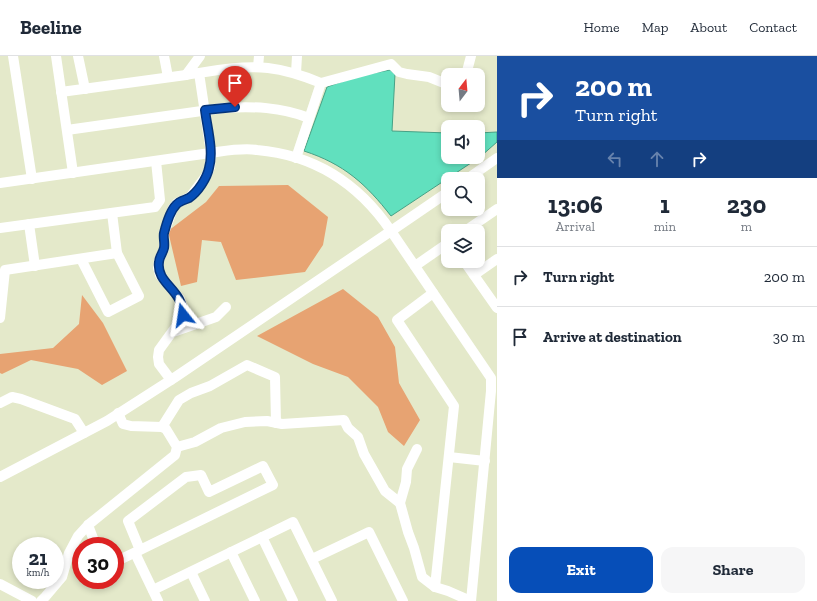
<!DOCTYPE html>
<style>
:root{--surface:#fff;--page:#f6f6f7;--text:#1f2937;--muted:#747a83;--line:#e0e1e3;--accent:#064eb8}
body{margin:0;font-family:"Zilla Slab",serif;background:var(--page);color:var(--text);height:100vh;display:flex;flex-direction:column;font-size:15px;white-space:nowrap}
*{box-sizing:border-box;margin:0}
p{font-size:13px;color:var(--muted)}
.icon{flex:none;width:22px;height:22px;fill:none;stroke:currentColor;stroke-width:2;stroke-linecap:round;stroke-linejoin:round}
.map{position:relative;flex:1;overflow:hidden}
.drawer{display:flex;flex-direction:column;background:var(--surface);width:320px}
.drawer>*{flex:none}
.guide{background:#1a4fa0;color:#fff;overflow:hidden}
.needle{width:26px;rotate:16deg}
.fabs{position:absolute;left:441px;top:12px;display:grid;gap:8px}
.fabs a{display:grid;place-items:center;width:44px;height:44px;border-radius:8px;background:var(--surface);box-shadow:0 2px 6px #0003;font-size:20px}
.speed{position:absolute;left:12px;top:481px;display:flex;gap:8px;font-size:20px;font-weight:700;text-align:center}
.speed>*{display:grid;place-content:center;width:52px;height:52px;border-radius:50%;background:var(--surface);box-shadow:0 2px 6px #0003;line-height:1}
.speed small{font-size:10px;font-weight:400}
.speed .limit{border:6px solid #d22;background:#fff;color:#111}
.pin{position:absolute;display:grid;place-items:center;width:34px;height:34px;color:#fff;margin:-41px -17px;border-radius:50% 50% 50% 0;rotate:-45deg;box-shadow:0 0 4px #0007}
.pin .icon{rotate:45deg}
.me{position:absolute;width:44px;margin:-22px;rotate:345deg;stroke-linejoin:round;filter:drop-shadow(0 0 3px #0008)}
.turn{display:flex;align-items:center;gap:14px;height:84px;padding:0 12px;font-size:18px}
.turn .icon{width:52px;height:52px;stroke-width:2.5}
.turn b{display:block;font-size:28px;line-height:34px}
.lanes{display:flex;align-items:center;height:38px;padding:0 12px;background:#0003;justify-content:center;gap:20px;direction:ltr}
.lanes .off{opacity:.35}
.eta{display:flex;justify-content:space-evenly;align-items:center;height:68px;text-align:center}
.eta b{font-size:24px;font-weight:700;line-height:28px}
.cta{display:flex;gap:8px;margin-top:auto;padding:8px 12px}
.cta a{flex:1;height:46px;border-radius:12px;background:var(--accent);color:#fff;font-size:16px;font-weight:700;line-height:46px;text-align:center}
.cta a+a{background:var(--page);color:var(--text)}
ul{padding:0;list-style:none}
li{display:flex;align-items:center;gap:12px;height:60px;padding:0 12px;border-top:1px solid var(--line)}
li div{flex:1}
li b{display:block;font-size:15px}
li em{font-style:normal}
header{display:flex;align-items:center;gap:24px;box-sizing:border-box;height:56px;padding:0 20px;background:var(--surface);border-bottom:1px solid var(--line)}
header strong{font-size:19px}
nav{display:flex;gap:22px;margin-inline-start:auto;font-size:14px}
main{display:flex;flex:1;min-height:0}
.map>svg:first-child{display:block}
.green{fill:#e7a372}
.water{fill:#61e0be;stroke:#47a186}
.lines{fill:none;stroke-linecap:round;stroke-linejoin:round}
.minor{stroke:#fff;stroke-width:10}
.route-casing{stroke:#043378;stroke-width:10}
.route{stroke:#064eb8;stroke-width:7}
</style>
<header>
<strong>Beeline</strong>
<nav><a>Home</a><a>Map</a><a>About</a><a>Contact</a></nav>
</header>
<main>
<div class="map">
<svg width="497" height="545" viewBox="0 0 497 545">
<rect width="100%" height="100%" fill="#e4e9ca"/>
<!-- green -->
<g class="green">
<polygon points="288,129 328,161 323,189 305,216 236,224 221,186 202,184 197,226 181,230 168,175 206,146 219,130"/>
<polygon points="343,233 378,261 395,291 399,327 420,364 404,390 388,376 378,351 348,321 313,308 257,280"/>
<polygon points="82,239 103,267 127,315 102,329 78,313 31,304 2,318 0,317 0,298 53,292 79,268"/>
</g>
<!-- water -->
<path class="water" d="M 390,14 L 395,18 L 392,75 L 448,77 L 448,101 L 478,101 L 478,77 L 497,76 L 497,86 L 480,101 L 391,160 C 366,128 344,108 304,95 L 327,31 L 357,20 Z"/>
<g class="lines">
<!-- minor -->
<g class="minor">
<polyline points="13,0 32,123"/>
<polyline points="56,0 73,117"/>
<polyline points="78,0 85,33"/>
<polyline points="164,0 168,21"/>
<polyline points="258,11 259,0"/>
<polyline points="296,17 297,0"/>
<polyline points="186,19 200,0"/>
<polyline points="466,19 471,0"/>
<path d="M 61,36 C 103,30 144,25 186,19 C 212,15 241,9 268,12 C 286,14 304,20 321,27"/>
<path d="M 67,74 L 223,52 C 253,50 281,51 309,62"/>
<polyline points="296,102 321,27 391,8 399,16 407,18 429,21 444,27 448,27"/>
<polyline points="467,123 497,102"/>
<path d="M 0,127 L 217,96 C 231,94 244,92 257,94 C 315,99 359,128 391,175 L 174,322 L 107,365 L 0,421"/>
<polyline points="448,136 391,175 491,322 491,335 471,545"/>
<polyline points="29,168 35,210"/>
<polyline points="0,172 155,151 160,144 156,105"/>
<polyline points="465,175 497,153"/>
<polyline points="81,203 108,256 139,240 117,197 112,157"/>
<polyline points="464,205 497,252"/>
<polyline points="415,210 448,187"/>
<polyline points="474,219 497,203"/>
<polyline points="433,237 397,264 454,350 435,531"/>
<polyline points="0,262 5,214 117,197"/>
<polyline points="173,276 216,261 226,251"/>
<polyline points="171,324 159,308 158,301 159,294 180,265 183,259 183,252 180,243 160,219 158,212 159,204 164,193 164,177 173,152 177,147 190,141 206,120 210,111 211,97 199,17"/>
<polyline points="0,347 12,341 21,343 75,363 84,377"/>
<polyline points="118,357 123,368 131,370 162,371 179,344 191,337 210,330 247,309 275,321 276,367"/>
<polyline points="177,391 195,386 221,372 245,366 267,365 282,368 344,364 348,372 358,381 364,398 385,435 400,447"/>
<polyline points="417,393 407,413 406,426 400,447 408,476 414,492 422,521 435,531 448,535 471,545"/>
<polyline points="449,401 485,405"/>
<polyline points="88,469 96,490"/>
<polyline points="262,481 293,545"/>
<polyline points="231,496 255,545"/>
<polyline points="135,497 158,545"/>
<polyline points="312,503 369,476 403,545"/>
<polyline points="115,506 140,494 273,429 263,410 209,436 201,419 186,421 128,465 140,494"/>
<polyline points="191,516 205,545"/>
<polyline points="0,528 32,545"/>
<polyline points="153,534 293,466 332,545"/>
<polyline points="41,545 45,541 62,521 69,497 78,480 88,469 175,399 177,391 166,373 162,371"/>
</g>
</g>
<g class="lines">
<!-- route casing -->
<g class="route-casing">
<path id="route" d="M 183,259 C 183,233 156,228 159,206 C 159,201 163,197 164,192 C 165,187 163,181 164,177 C 166,169 170,155 176,149 C 179,145 185,144 189,142 C 198,136 207,122 209,112 C 214,95 207,71 205,54 L 235,51"/>
</g>
<!-- route -->
<use href="#route" class="route"/>
</g>
</svg>
<div class="fabs">
<a><svg class="needle" viewBox="-14 -14 28 28"><path d="M0-13l5 13h-10z" fill="#e53935"/><path d="M0 13l5-13h-10z" fill="#747a83"/></svg></a>
<a><svg class="icon" aria-label="sound" viewBox="0 0 24 24"><path d="M4 9h4l5-4v14l-5-4H4zM17 9q2 3 0 6"/></svg></a>
<a><svg class="icon" aria-label="search" viewBox="0 0 24 24"><circle cx="10" cy="10" r="6"/><path d="M15 15l6 6"/></svg></a>
<a><svg class="icon" aria-label="layers" viewBox="0 0 24 24"><path d="M12 4l9 5-9 5-9-5zM3 14l9 5 9-5"/></svg></a>
</div>
<div class="speed"><div>21<small>km/h</small></div><div class="limit">30</div></div>
<div class="pin" style="left:235px;top:51px;background:#d93025"><svg class="icon" aria-label="arrive" viewBox="0 0 24 24"><path d="M6 21V4h12l-3 4 3 4H6"/></svg></div>
<svg class="me" style="left:183px;top:259px" viewBox="-20 -20 40 40"><path d="M0-17L14 15 0 8-14 15z" fill="#064eb8" stroke="#fff" stroke-width="4"/></svg>
</div>
<section class="drawer">
<div class="guide">
<div class="turn"><svg class="icon" aria-label="right" viewBox="0 0 24 24"><path d="M7 20v-9h11M14 6l5 5-5 5"/></svg><div><b>200 m</b>Turn right</div></div>
<div class="lanes"><svg class="icon off" aria-label="left" viewBox="0 0 24 24"><path d="M17 20v-9H6M10 6l-5 5 5 5"/></svg><svg class="icon off" aria-label="ahead" viewBox="0 0 24 24"><path d="M12 20V5M6 11l6-6 6 6"/></svg><svg class="icon" aria-label="right" viewBox="0 0 24 24"><path d="M7 20v-9h11M14 6l5 5-5 5"/></svg></div>
</div>
<div class="eta">
<div><b>13:06</b><p>Arrival</p></div>
<div><b>1</b><p>min</p></div>
<div><b>230</b><p>m</p></div>
</div>
<ul>
<li><svg class="icon" aria-label="right" viewBox="0 0 24 24"><path d="M7 20v-9h11M14 6l5 5-5 5"/></svg><div><b>Turn right</b></div><em>200 m</em></li>
<li><svg class="icon" aria-label="arrive" viewBox="0 0 24 24"><path d="M6 21V4h12l-3 4 3 4H6"/></svg><div><b>Arrive at destination</b></div><em>30 m</em></li>
</ul>
<div class="cta"><a>Exit</a><a>Share</a></div>
</section>
</main>
